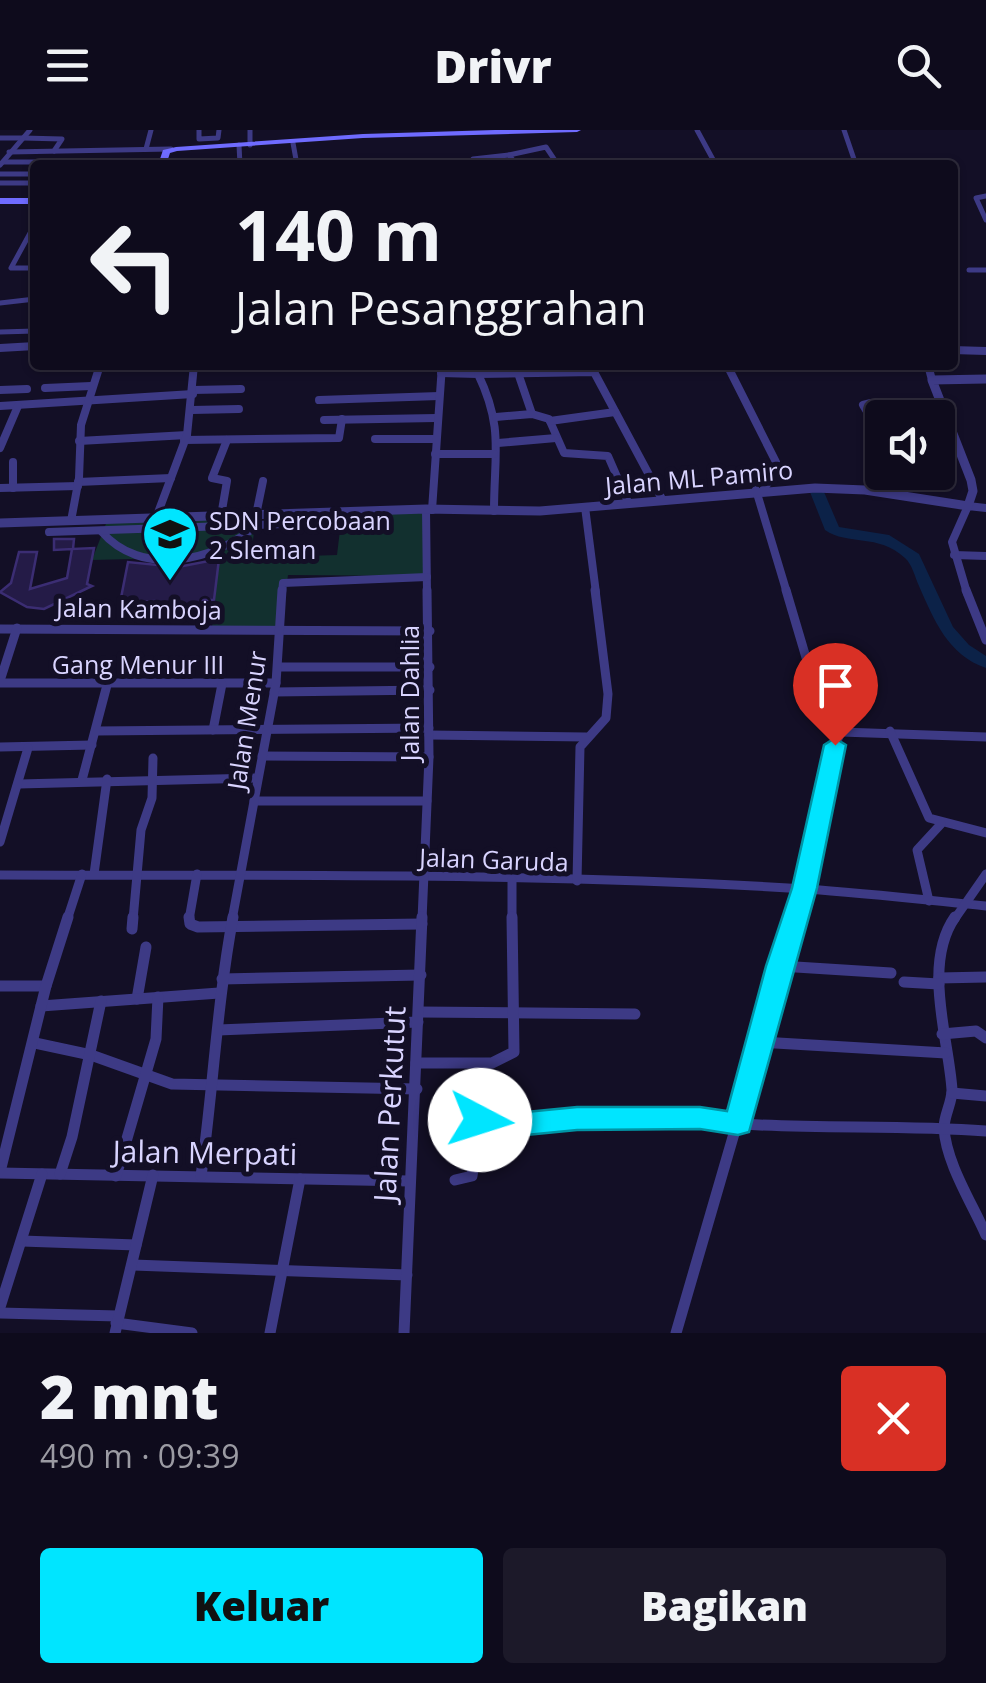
<!DOCTYPE html>
<html lang="id">
<meta charset="utf-8">
<style>
:root{--surface:#0e0b1c;--page:#1c1929;--text:#f1f3f6;--muted:#9b9ba3;--line:#2e2b3b;--accent:#00e5ff}
body{margin:0;font-family:"Open Sans",sans-serif;background:var(--page);color:var(--text);height:100vh;display:flex;flex-direction:column;font-size:38px;white-space:nowrap}
*{box-sizing:border-box;margin:0}
p{font-size:32px;color:var(--muted)}
.icon{flex:none;width:55px;height:55px;fill:none;stroke:currentColor;stroke-width:2;stroke-linecap:round;stroke-linejoin:round}
.map{position:relative;height:1203px;overflow:hidden}
.panel{display:flex;flex-direction:column;background:var(--surface);flex:1}
.panel>*{flex:none}
.guide{position:absolute;left:30px;top:30px;width:928px;height:210px;border-radius:10px;box-shadow:0 2px 8px #0004,0 0 0 2px var(--line);background:#0e0b1c;color:var(--text);overflow:hidden}
.controls{position:absolute;left:865px;top:270px;display:grid;gap:20px}
.controls a{display:grid;place-items:center;width:90px;height:90px;border-radius:10px;background:var(--surface);box-shadow:0 2px 8px #0004,0 0 0 2px var(--line);font-size:50px}
.pin{position:absolute;display:grid;place-items:center;width:85px;height:85px;color:#fff;margin:-102px -42px;border-radius:50% 50% 50% 0;rotate:-45deg;box-shadow:0 0 10px #0007}
.pin .icon{rotate:45deg}
.me{position:absolute;width:110px;margin:-55px;rotate:95deg;stroke-linejoin:round;filter:drop-shadow(0 0 8px #0008)}
.turn{display:flex;align-items:center;gap:35px;height:210px;padding:0 40px;font-size:45px}
.turn .icon{width:130px;height:130px;stroke-width:2.5}
.turn b{display:block;font-size:70px;line-height:85px}
.round{display:grid;place-items:center;flex:none;width:105px;height:105px;border-radius:10px;background:var(--page)}
.overview{display:flex;align-items:center;justify-content:space-between;height:170px;padding:0 40px}
h1{font-size:60px;font-weight:800;line-height:75px}
.action{display:flex;gap:20px;margin-top:auto;padding:20px 40px}
.action a{flex:1;height:115px;border-radius:10px;background:var(--accent);color:#111;font-size:40px;font-weight:800;line-height:115px;text-align:center}
.action a+a{background:var(--page);color:var(--text)}
header{display:flex;justify-content:space-between;align-items:center;height:130px;padding:0 40px;background:var(--surface);font-size:45px;font-weight:800}
.map>svg:first-child{display:block}
.green{fill:#12302f}
.lines{fill:none;stroke-linecap:round;stroke-linejoin:round}
.river{fill:#0c2248;fill-rule:evenodd}
.building{fill:#241b47;stroke:#3b2d73;stroke-width:2.5}
.minor-far3{stroke:#3d3a85;stroke-width:5}
.minor-far2{stroke:#3d3a85;stroke-width:8}
.minor-far1{stroke:#3d3a85;stroke-width:9}
.minor{stroke:#3d3a85;stroke-width:11}
.tertiary{stroke:#3d3a85;stroke-width:9}
.secondary{fill:#6f6bff;fill-rule:evenodd}
.route{fill:#00e5ff;stroke:#0095a6;stroke-width:2.5}
.labels{text-anchor:middle;dominant-baseline:central;stroke-width:10;stroke-linejoin:round;paint-order:stroke}
.street-label{font-size:25px;fill:#d9d4ff;stroke:#130f26}
.poi-label{font-size:25px;fill:#d9d4ff;stroke:#130f26;text-anchor:start}
.near-street-label{font-size:30px;fill:#d9d4ff;stroke:#130f26}
</style>
<header><svg class="icon" aria-label="menu" viewBox="0 0 24 24"><path d="M4 6h16M4 12h16M4 18h16"/></svg>Drivr<svg class="icon" aria-label="search" viewBox="0 0 24 24"><circle cx="10" cy="10" r="6"/><path d="M15 15l6 6"/></svg></header>
<div class="map">
<svg width="986" height="1203" viewBox="0 0 986 1203">
<rect width="100%" height="100%" fill="#130f26"/>
<!-- green -->
<g class="green">
<polygon points="429,380 423,446 288,445 281,500 212,498 219,429 337,425 342,383"/>
<polygon points="256,386 251,426 92,430 107,391"/>
</g>
<g class="lines">
<!-- river -->
<path class="river" d="M 817,358 L 824,362 L 839,397 L 889,405 L 919,424 L 953,497 L 969,515 L 986,526 L 986,538 C 948,525 934,490 919,456 C 915,447 912,434 905,428 C 878,403 848,416 825,400 L 810,362 Z"/>
</g>
<!-- building -->
<g class="building">
<polygon points="54,409 74,409 73,419 94,418 87,454 92,456 44,479 27,477 0,462 11,453 19,422 37,422 30,459 67,448 72,419 54,420"/>
<polygon points="219,429 214,470 202,470 200,487 151,488 154,471 120,473 128,432 178,437"/>
</g>
<g class="lines">
<!-- minor-far3 -->
<g class="minor-far3">
<polyline points="199,0 199,9 218,8 219,0"/>
<polyline points="250,0 250,15"/>
<polyline points="697,0 716,35"/>
<polyline points="844,0 856,35"/>
<polyline points="0,8 22,8"/>
<polyline points="23,8 62,9 54,21"/>
<polyline points="293,13 297,35"/>
<polyline points="239,15 240,35"/>
<polyline points="146,19 151,0"/>
<polyline points="9,22 171,19"/>
<polyline points="3,32 47,32"/>
<polyline points="0,35 30,0"/>
<polyline points="273,35 296,33"/>
<polyline points="474,35 473,29 509,25"/>
<polyline points="517,35 509,25 546,17 558,35"/>
<polyline points="0,44 35,44"/>
<polyline points="0,53 35,53"/>
<polyline points="986,66 976,68 986,90"/>
<polyline points="35,94 11,138 35,138"/>
<polyline points="969,140 986,140"/>
<polyline points="0,173 35,169"/>
<polyline points="952,198 957,198"/>
<polyline points="0,202 35,201"/>
</g>
<!-- minor-far2 -->
<g class="minor-far2">
<polyline points="0,218 35,216"/>
<polyline points="952,220 986,221"/>
<polyline points="727,235 776,332 775,343 763,360"/>
<polyline points="928,235 932,250"/>
<path d="M 441,243 L 478,244 C 504,298 494,324 494,381"/>
<polyline points="518,243 532,284"/>
<polyline points="478,244 594,242 662,369"/>
<polyline points="45,258 91,256"/>
<polyline points="0,260 27,259"/>
<polyline points="193,260 241,259"/>
<polyline points="319,270 439,266"/>
<polygon points="871,273 910,273 917,283 869,285 863,275"/>
<polyline points="913,274 941,274"/>
<polyline points="0,276 193,264"/>
<polyline points="192,280 239,279"/>
<polyline points="496,287 532,284 549,289 564,323 608,326 628,372"/>
<polyline points="324,290 436,288"/>
<polyline points="550,291 615,282"/>
<polyline points="375,309 434,309"/>
<polyline points="184,310 339,308 342,289"/>
<polyline points="79,311 187,305"/>
<polyline points="498,313 556,308"/>
<polyline points="0,318 18,276"/>
<polyline points="435,324 494,324"/>
<polyline points="13,332 13,358"/>
<polyline points="78,352 171,348"/>
<polyline points="0,358 78,356"/>
<polyline points="756,360 787,463"/>
<polyline points="585,377 596,463"/>
<polyline points="426,379 427,463"/>
<polyline points="432,380 442,235"/>
<polyline points="256,385 263,351"/>
<polyline points="221,386 227,351 212,348 227,310"/>
<polyline points="156,388 187,305 194,235"/>
<polyline points="71,391 79,348 81,295 100,235"/>
<path d="M 101,401 C 141,448 214,432 257,395"/>
<polyline points="49,402 345,392"/>
<polyline points="954,425 986,426"/>
<polyline points="282,463 283,453 427,447"/>
<polyline points="967,463 952,412 968,376 986,378"/>
</g>
<!-- minor-far1 -->
<g class="minor-far1">
<polyline points="786,460 826,595 841,602 986,607"/>
<polyline points="966,460 986,510"/>
<polyline points="0,499 430,501"/>
<polyline points="278,537 430,537"/>
<polyline points="0,551 17,498"/>
<polyline points="0,553 276,553"/>
<polyline points="274,562 430,560"/>
<polyline points="213,600 222,554"/>
<polyline points="96,601 429,598"/>
<polyline points="890,601 929,688 986,703"/>
<polyline points="429,605 586,607"/>
<polyline points="0,617 92,615"/>
<polyline points="262,626 429,627"/>
<polyline points="82,650 107,555"/>
<polyline points="19,654 257,648"/>
<polyline points="254,671 427,671"/>
<polyline points="0,712 28,618"/>
<polyline points="94,744 107,649"/>
<path d="M 0,745 C 268,746 537,742 805,759 C 865,763 926,770 986,776"/>
<polyline points="512,750 512,790"/>
<polyline points="577,751 580,617 606,588 608,564 595,460"/>
<polyline points="929,771 917,720 941,694"/>
<polyline points="67,790 82,744"/>
<polyline points="133,790 141,700 152,668 153,628"/>
<polyline points="189,790 197,744"/>
<polyline points="232,790 276,553 282,460"/>
<polyline points="422,790 429,627 427,460"/>
<polyline points="796,790 833,620 841,602"/>
<polyline points="954,790 986,744"/>
</g>
<!-- minor -->
<g class="minor">
<polyline points="189,787 190,794 198,797 422,794"/>
<path d="M 955,787 C 922,834 949,910 952,960 C 952,973 944,985 944,998 C 946,1033 972,1073 986,1105"/>
<polyline points="132,799 133,787"/>
<polyline points="780,836 891,843"/>
<polyline points="939,848 986,847"/>
<polyline points="222,849 421,845"/>
<polyline points="904,852 939,854"/>
<polyline points="0,856 46,856"/>
<polyline points="137,869 146,817"/>
<polyline points="41,876 219,863"/>
<polyline points="419,882 635,884"/>
<polyline points="218,900 418,892"/>
<polyline points="942,904 976,901 986,908"/>
<polyline points="760,912 946,923"/>
<polyline points="35,913 91,925 172,954 417,959"/>
<polyline points="416,933 492,933 514,922 512,787"/>
<polyline points="952,963 986,966"/>
<path d="M 480,990 C 535,998 593,988 648,988 C 680,988 709,992 740,994 C 822,999 904,995 986,1001"/>
<polyline points="0,1042 46,856 68,787"/>
<polyline points="0,1043 410,1051"/>
<polyline points="60,1044 72,1007 101,871"/>
<polyline points="116,1046 156,909 158,867"/>
<path d="M 201,1046 C 213,960 217,873 233,787"/>
<polyline points="455,1050 472,1046 481,987 498,974 501,952"/>
<polyline points="22,1111 136,1115"/>
<polyline points="133,1135 407,1145"/>
<polyline points="0,1177 42,1044"/>
<polyline points="0,1183 118,1186"/>
<polyline points="116,1193 192,1203"/>
<polyline points="115,1203 153,1045"/>
<polyline points="270,1203 300,1049"/>
<polyline points="404,1203 422,787"/>
<polyline points="676,1203 797,787"/>
</g>
<!-- tertiary -->
<polyline class="tertiary" points="0,393 426,379 540,381 815,358 865,360 968,376 973,361 971,350 932,250 986,249"/>
<!-- secondary -->
<g class="secondary">
<polygon points="495,0 581,0 577,2 363,8 177,21 170,23 166,35 158,35 163,20 176,17 363,4"/>
<rect x="0" y="68" width="35" height="6"/>
</g>
</g>
<!-- route -->
<polygon class="route" points="835,608 846,615 817,758 749,1002 738,1005 700,999 577,1000 516,1006 470,999 466,990 470,982 480,979 516,983 577,977 700,977 727,981 766,836 792,758 824,615"/>
<!-- icons -->
<defs>
<g id="school-pin" transform="scale(2.875)"><path d="M0 17L-7.5 6A9.5 9.5 0 1 1 7.5 6Z" fill="#00e5ff" stroke="#130f26"/><path d="M0-5L7-2L0 1L-7-2ZM-4 1L0 2.5L4 1V4Q0 6-4 4Z" fill="#111"/></g>
</defs>
<g fill-rule="evenodd">
<use href="#school-pin" x="170" y="404"/>
</g>
<g class="labels">
<!-- street labels -->
<g class="street-label">
<text transform="translate(699 347) rotate(-5)">Jalan ML Pamiro</text>
<text transform="translate(139 478) rotate(1)">Jalan Kamboja</text>
<text x="138" y="534">Gang Menur III</text>
<text transform="translate(409 563) rotate(-90)">Jalan Dahlia</text>
<text transform="translate(246 590) rotate(-81)">Jalan Menur</text>
<text transform="translate(494 729) rotate(2)">Jalan Garuda</text>
</g>
<!-- poi labels -->
<g class="poi-label">
<text x="209" y="390">SDN Percobaan<tspan x="209" dy="29">2 Sleman</tspan></text>
</g>
<!-- near-street labels -->
<g class="near-street-label">
<text transform="translate(389 974) rotate(-87)">Jalan Perkutut</text>
<text transform="translate(205 1022) rotate(1)">Jalan Merpati</text>
</g>
</g>
</svg>
<div class="controls">
<a><svg class="icon" aria-label="sound" viewBox="0 0 24 24"><path d="M4 9h4l5-4v14l-5-4H4zM17 9q2 3 0 6"/></svg></a>
</div>
<div class="pin" style="left:835px;top:615px;background:#d93025"><svg class="icon" aria-label="arrive" viewBox="0 0 24 24"><path d="M6 21V4h12l-3 4 3 4H6"/></svg></div>
<svg class="me" style="left:480px;top:990px" viewBox="-20 -20 40 40"><circle r="19" fill="#fff"/><path d="M0-13L10 11 0 6-10 11z" fill="#00e5ff"/></svg>
<div class="guide">
<div class="turn"><svg class="icon" aria-label="left" viewBox="0 0 24 24"><path d="M17 20v-9H6M10 6l-5 5 5 5"/></svg><div><b>140 m</b>Jalan Pesanggrahan</div></div>
</div>
</div>
<section class="panel">
<div class="overview"><div><h1>2 mnt</h1><p>490 m · 09:39</p></div><a class="round" style="background:#d93025;color:#fff"><svg class="icon" aria-label="close" viewBox="0 0 24 24"><path d="M6 6l12 12M18 6L6 18"/></svg></a></div>
<div class="action"><a>Keluar</a><a>Bagikan</a></div>
</section>
